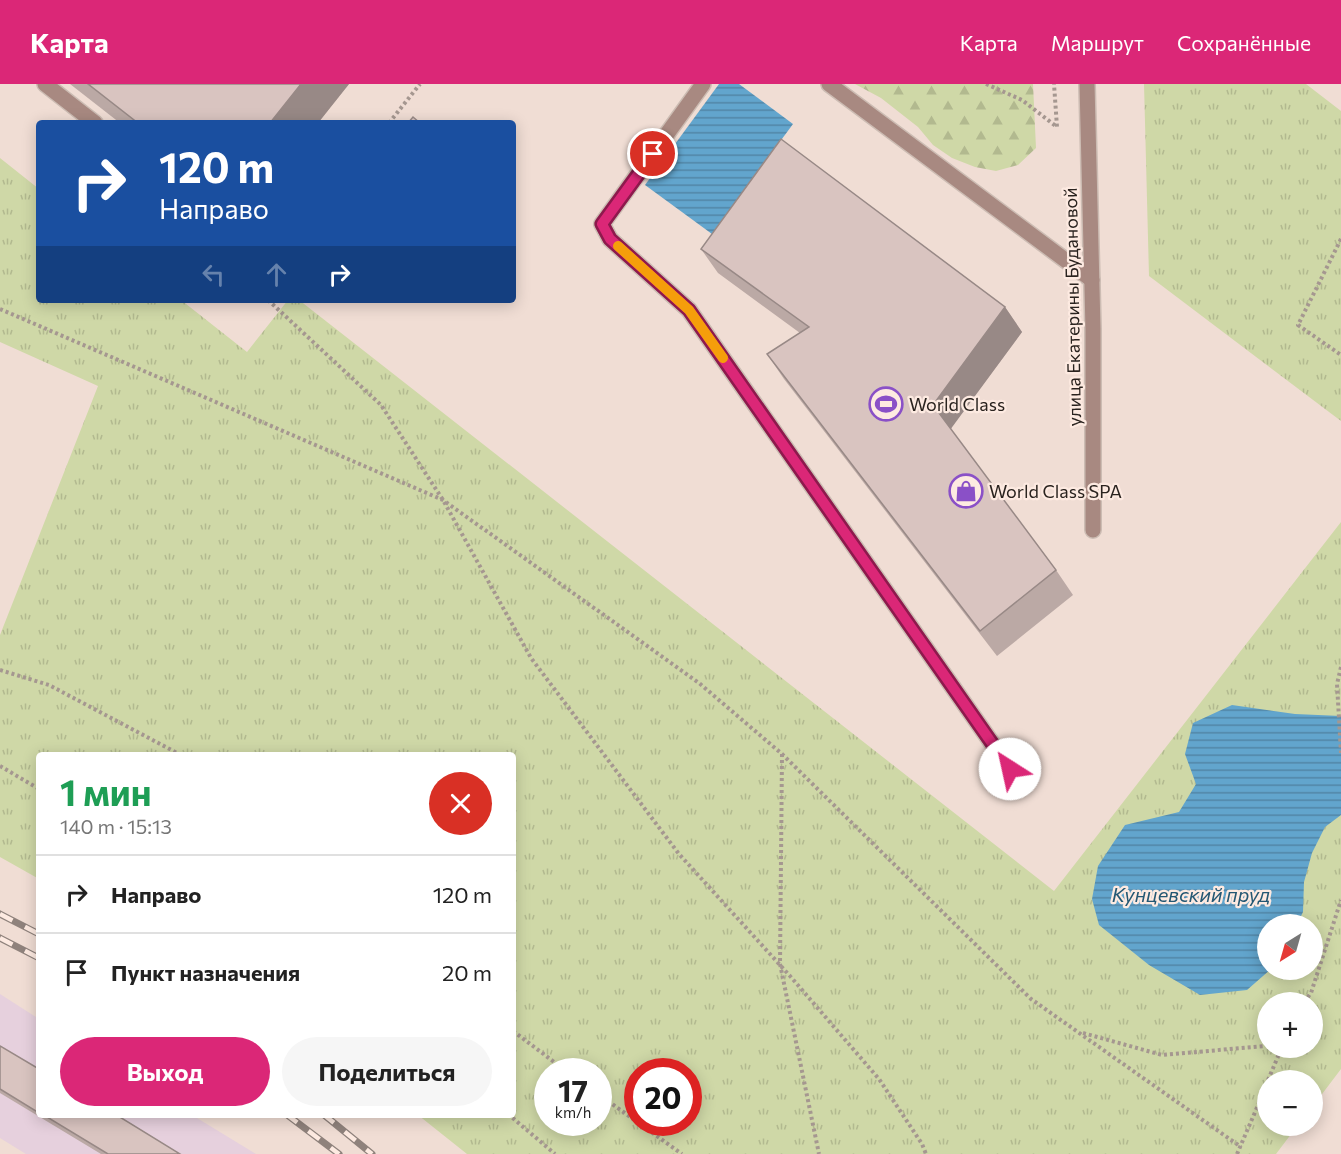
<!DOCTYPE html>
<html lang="ru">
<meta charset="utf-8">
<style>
:root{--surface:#fff;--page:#f6f6f6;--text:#222;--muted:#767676;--line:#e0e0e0;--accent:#db2777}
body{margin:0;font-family:Commissioner,sans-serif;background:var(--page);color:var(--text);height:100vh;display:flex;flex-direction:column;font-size:22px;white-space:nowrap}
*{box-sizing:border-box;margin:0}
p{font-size:20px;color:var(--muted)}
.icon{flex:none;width:33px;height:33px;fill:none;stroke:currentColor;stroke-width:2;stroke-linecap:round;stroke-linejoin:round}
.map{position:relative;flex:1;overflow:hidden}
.details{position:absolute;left:36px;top:668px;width:480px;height:366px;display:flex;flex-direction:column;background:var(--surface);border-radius:6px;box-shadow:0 3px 15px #0003}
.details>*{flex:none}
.guide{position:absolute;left:36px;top:36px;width:480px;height:183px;border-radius:6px;box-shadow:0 3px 15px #0003;background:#1a4fa0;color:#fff;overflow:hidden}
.needle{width:39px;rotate:217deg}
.buttons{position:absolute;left:1257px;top:830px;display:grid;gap:12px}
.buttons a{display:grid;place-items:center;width:66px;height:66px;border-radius:50%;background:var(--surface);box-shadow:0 3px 15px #0003;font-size:30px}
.speed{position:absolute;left:534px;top:974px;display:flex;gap:12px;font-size:30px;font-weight:700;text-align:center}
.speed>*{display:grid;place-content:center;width:78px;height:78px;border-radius:50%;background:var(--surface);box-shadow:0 3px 15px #0003;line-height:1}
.speed small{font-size:15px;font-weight:400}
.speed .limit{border:9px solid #d22;background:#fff;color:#111}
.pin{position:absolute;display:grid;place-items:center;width:51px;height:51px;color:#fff;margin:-26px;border:3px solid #fff;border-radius:50%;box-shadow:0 2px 6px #0007}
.me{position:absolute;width:66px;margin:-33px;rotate:325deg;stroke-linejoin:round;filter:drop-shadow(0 0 4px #0008)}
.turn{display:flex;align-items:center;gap:21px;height:126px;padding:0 24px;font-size:27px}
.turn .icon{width:78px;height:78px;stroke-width:2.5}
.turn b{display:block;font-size:42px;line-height:51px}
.lanes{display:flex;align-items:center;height:57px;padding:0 24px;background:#0003;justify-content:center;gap:30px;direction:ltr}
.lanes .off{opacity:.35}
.round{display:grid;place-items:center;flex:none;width:63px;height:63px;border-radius:32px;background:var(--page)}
.headline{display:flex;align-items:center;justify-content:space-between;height:102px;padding:0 24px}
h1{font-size:36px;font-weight:700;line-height:45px;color:#1e9e55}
.primary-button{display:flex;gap:12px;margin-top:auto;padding:12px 24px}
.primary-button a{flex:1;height:69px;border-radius:36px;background:var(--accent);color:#fff;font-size:24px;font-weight:700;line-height:69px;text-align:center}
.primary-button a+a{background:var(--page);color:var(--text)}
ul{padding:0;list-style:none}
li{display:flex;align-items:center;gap:18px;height:78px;padding:0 24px;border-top:2px solid var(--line)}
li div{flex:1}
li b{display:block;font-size:22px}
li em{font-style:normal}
header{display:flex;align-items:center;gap:36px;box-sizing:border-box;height:84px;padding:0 30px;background:var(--accent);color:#fff}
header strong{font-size:28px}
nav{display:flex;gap:33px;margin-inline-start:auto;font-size:21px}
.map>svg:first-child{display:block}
.industrial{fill:#e6d0dd}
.forest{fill:url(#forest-firs)}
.park{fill:url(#park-tufts);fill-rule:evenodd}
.water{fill:url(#water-rules)}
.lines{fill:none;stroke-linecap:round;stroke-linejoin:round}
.minor-casing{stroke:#ccbcb3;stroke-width:18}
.path{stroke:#a59790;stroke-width:4;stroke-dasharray:3 3;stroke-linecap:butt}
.minor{stroke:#a88981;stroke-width:15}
.rail-casing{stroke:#8f827c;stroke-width:7}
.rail{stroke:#fdeae1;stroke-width:4.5;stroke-dasharray:14;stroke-linecap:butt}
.wall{fill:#bba9a5}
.shaded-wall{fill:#988986}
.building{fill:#d9c4c0;stroke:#988986;stroke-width:1.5}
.route-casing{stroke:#8e194d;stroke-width:15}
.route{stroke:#db2777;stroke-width:10}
.slow{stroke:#f59e0b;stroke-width:10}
.labels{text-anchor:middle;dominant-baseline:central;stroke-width:4.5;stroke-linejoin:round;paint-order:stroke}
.street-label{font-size:18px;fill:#2a231f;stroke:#fdeae1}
.poi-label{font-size:18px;fill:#2a231f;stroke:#fdeae1;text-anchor:start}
.water-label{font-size:20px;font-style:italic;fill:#235773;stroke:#fdeae1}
</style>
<header>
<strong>Карта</strong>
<nav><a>Карта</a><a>Маршрут</a><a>Сохранённые</a></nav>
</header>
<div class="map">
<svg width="1341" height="1070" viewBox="0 0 1341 1070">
<defs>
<pattern id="forest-firs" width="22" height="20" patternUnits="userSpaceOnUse" patternTransform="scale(1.5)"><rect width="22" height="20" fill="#cfd8a7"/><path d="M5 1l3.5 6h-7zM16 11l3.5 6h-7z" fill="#b2b98f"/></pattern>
<pattern id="park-tufts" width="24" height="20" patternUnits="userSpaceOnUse" patternTransform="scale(1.5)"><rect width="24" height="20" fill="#cfd8a7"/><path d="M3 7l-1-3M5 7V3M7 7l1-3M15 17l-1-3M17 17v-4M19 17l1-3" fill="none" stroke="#b2b98f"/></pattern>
<pattern id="water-rules" width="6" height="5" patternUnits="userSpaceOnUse" patternTransform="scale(1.5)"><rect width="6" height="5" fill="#62a5cd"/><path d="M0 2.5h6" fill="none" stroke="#5186a6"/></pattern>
</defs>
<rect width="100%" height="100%" fill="#f0ddd4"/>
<!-- industrial -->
<polygon class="industrial" points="0,910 39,935 39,1030 192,1031 256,1070 26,1070 0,1054"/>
<!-- forest -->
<polygon class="forest" points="855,0 1033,0 1036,64 1018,81 996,87 975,83 952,74 933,61 918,43 881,14"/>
<!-- park -->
<g class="park">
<polygon points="1144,0 1306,0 1341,27 1341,337 1149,192"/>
<path d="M 0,74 L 39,105 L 39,216 L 181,216 L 247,268 L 288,216 L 299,216 L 1054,807 L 1341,438 L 1341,985 L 1313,1022 L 1312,996 L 1268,996 L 1268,1041 L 1298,1041 L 1276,1070 L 467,1070 L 418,1031 L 513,1030 L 513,670 L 39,670 L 39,795 L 0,773 L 0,551 L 98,302 L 0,258 ZM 1268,840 L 1312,840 L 1312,885 L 1268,885 ZM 1268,918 L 1312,918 L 1312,963 L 1268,963 ZM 548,987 L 598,987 L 598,1038 L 548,1038 ZM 638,987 L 688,987 L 688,1038 L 638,1038 Z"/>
</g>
<!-- water -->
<g class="water">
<polygon points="719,0 739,0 793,40 712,150 645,101"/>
<polygon points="1232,621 1295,630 1341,632 1341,731 1325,743 1312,769 1304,798 1303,828 1297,840 1268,840 1268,885 1271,885 1247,906 1200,911 1149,881 1099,841 1092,815 1098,782 1125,741 1179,728 1196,700 1185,670 1193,639"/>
</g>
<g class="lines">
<!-- minor casing -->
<g class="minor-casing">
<g id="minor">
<polyline points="45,0 95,39"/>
<polyline points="703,0 602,140 610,155 689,226 1010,685"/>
<polyline points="829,0 1092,196"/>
<polyline points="1087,0 1093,245 1093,446"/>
</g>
</g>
<!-- path -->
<g class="path">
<polyline points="986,0 1022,16 1057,43 1054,0"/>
<polyline points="389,39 420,0"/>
<polyline points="1341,155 1298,241 1341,271"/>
<polyline points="268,216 381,321 443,416 531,574 679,770 790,892 879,995 922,1060 926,1070"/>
<polyline points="0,225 443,416 699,599 782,670 1031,915 1241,1063"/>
<polyline points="1341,583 1337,600 1341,669"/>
<polyline points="0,586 49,601 179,670"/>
<polyline points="782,670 780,880 819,1070"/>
<polyline points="0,682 39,705"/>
<polyline points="1304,918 1311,909 1341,816"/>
<polyline points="513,947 566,987"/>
<polyline points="1083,949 1162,971 1265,962 1268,959"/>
<polyline points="1268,996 1282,963"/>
<polyline points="598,1010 682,1070"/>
<polyline points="508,1030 555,1070"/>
<polyline points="1237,1070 1268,998"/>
</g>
<!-- minor -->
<use href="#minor" class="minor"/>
<!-- rail casing -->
<g class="rail-casing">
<g id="rail">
<polyline points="0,830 39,850"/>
<polyline points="0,854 39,874"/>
<polyline points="286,1030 339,1070"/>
<polyline points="323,1030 372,1070"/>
</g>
</g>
<!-- rail -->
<use href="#rail" class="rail"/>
</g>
<!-- wall -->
<g class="wall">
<polygon points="70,0 349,0 318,39 120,39"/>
<polygon points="701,165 1005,223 1022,248 950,345 1056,486 1073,511 997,572 784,295 767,270 800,249 718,189"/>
<polygon points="0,962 39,985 39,1030 115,1030 180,1070 101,1070 0,1009"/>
</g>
<!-- shaded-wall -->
<g class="shaded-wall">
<polygon points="301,0 349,0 318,39 270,39"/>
<polygon points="1005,223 1022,248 950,346 933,321"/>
</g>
<!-- building -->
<g class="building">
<polygon points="88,0 301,0 270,39 138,39"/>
<polygon points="413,33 420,39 408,39"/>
<polygon points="781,55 1005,223 933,321 1056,486 980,547 767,270 809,243 701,165"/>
<polygon points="0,962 39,985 39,1029 0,1005"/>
<polygon points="42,1030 115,1030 180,1070 108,1070"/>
</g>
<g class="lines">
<!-- route casing -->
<g class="route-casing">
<polyline id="route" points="653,70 602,140 610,155 689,226 1010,685"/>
</g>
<!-- route -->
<use href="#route" class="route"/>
<!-- slow -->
<polyline class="slow" points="618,162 689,226 723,274"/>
</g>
<!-- icons -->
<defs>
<g id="stadium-ring" transform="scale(1.725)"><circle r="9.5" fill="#fdeae1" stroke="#8a50c7" stroke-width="1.5"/><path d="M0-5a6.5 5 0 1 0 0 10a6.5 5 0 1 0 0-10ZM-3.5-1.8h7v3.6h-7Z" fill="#8a50c7"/></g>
<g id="shop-ring" transform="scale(1.725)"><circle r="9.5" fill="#fdeae1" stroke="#8a50c7" stroke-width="1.5"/><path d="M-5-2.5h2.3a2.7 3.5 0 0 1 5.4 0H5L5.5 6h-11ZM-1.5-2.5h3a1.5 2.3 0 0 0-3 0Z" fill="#8a50c7"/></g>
</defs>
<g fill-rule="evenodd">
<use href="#stadium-ring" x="886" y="320"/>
<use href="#shop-ring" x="966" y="407"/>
</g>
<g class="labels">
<!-- street labels -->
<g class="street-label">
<text transform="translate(1072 223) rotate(-91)">улица Екатерины Будановой</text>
</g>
<!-- poi labels -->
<g class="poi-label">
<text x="909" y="320">World Class</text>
<text x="989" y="407">World Class SPA</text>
</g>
<!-- water labels -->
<g class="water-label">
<text x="1191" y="810">Кунцевский пруд</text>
</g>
</g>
</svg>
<div class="buttons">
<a><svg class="needle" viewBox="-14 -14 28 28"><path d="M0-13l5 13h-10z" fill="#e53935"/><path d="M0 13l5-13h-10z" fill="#767676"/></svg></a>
<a>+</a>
<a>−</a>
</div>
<div class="speed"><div>17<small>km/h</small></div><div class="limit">20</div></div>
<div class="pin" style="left:653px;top:70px;background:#d93025"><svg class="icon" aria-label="arrive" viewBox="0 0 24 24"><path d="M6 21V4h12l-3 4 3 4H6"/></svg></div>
<svg class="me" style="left:1010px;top:685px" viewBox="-20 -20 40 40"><circle r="19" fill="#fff"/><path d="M0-13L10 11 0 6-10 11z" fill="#db2777"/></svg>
<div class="guide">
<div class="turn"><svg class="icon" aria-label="right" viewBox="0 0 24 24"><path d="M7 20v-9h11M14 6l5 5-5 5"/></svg><div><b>120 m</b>Направо</div></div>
<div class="lanes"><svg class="icon off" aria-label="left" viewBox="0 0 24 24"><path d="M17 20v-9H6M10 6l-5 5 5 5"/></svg><svg class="icon off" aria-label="ahead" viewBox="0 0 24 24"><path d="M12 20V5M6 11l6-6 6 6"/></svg><svg class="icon" aria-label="right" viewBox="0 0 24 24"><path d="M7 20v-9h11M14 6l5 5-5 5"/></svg></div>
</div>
<section class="details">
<div class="headline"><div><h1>1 мин</h1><p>140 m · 15:13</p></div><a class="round" style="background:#d93025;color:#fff"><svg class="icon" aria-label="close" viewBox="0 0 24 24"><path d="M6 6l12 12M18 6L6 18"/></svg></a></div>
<ul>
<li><svg class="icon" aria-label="right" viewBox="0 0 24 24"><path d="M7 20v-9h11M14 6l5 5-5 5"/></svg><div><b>Направо</b></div><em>120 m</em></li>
<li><svg class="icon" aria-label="arrive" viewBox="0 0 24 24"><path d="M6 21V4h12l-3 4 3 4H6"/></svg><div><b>Пункт назначения</b></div><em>20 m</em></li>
</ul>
<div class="primary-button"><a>Выход</a><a>Поделиться</a></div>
</section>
</div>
